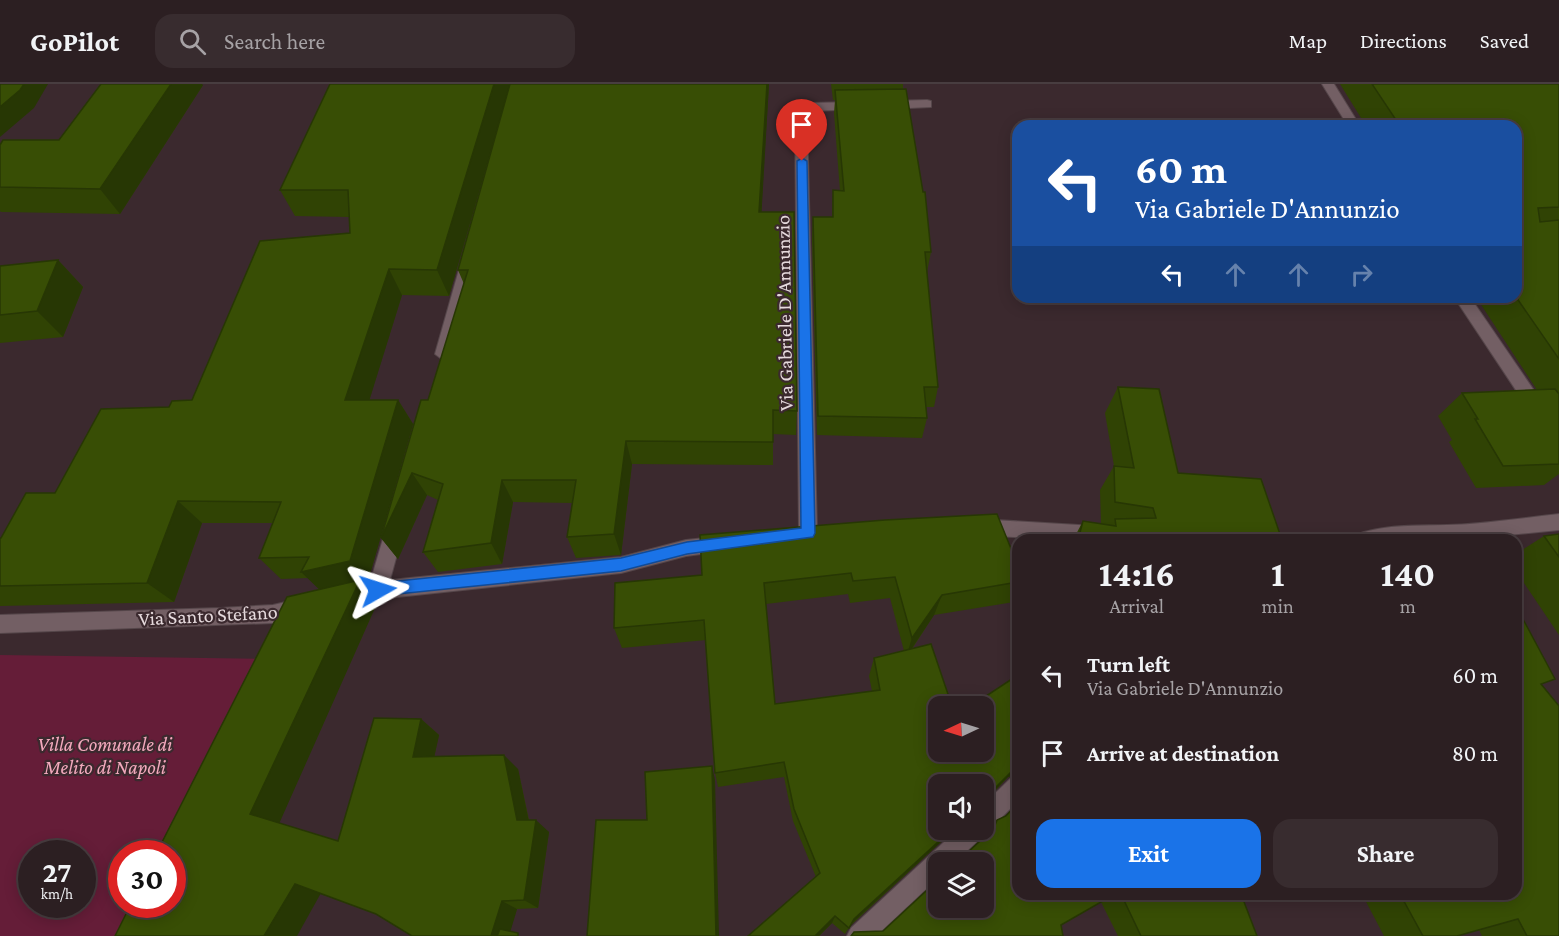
<!DOCTYPE html>
<style>
:root{--surface:#2c1f22;--page:#382c2f;--text:#f1f3f6;--muted:#a6a2a5;--line:#483d40;--accent:#1a73e8}
body{margin:0;font-family:"Crimson Pro",serif;background:var(--page);color:var(--text);height:100vh;display:flex;flex-direction:column;font-size:22px;white-space:nowrap}
*{box-sizing:border-box;margin:0}
p{font-size:20px;color:var(--muted)}
.icon{flex:none;width:33px;height:33px;fill:none;stroke:currentColor;stroke-width:2;stroke-linecap:round;stroke-linejoin:round}
.map{position:relative;flex:1;overflow:hidden}
.details{position:absolute;left:1012px;top:450px;width:510px;height:366px;display:flex;flex-direction:column;background:var(--surface);border-radius:18px;box-shadow:0 3px 15px #0003,0 0 0 2px var(--line)}
.details>*{flex:none}
.guide{position:absolute;left:1012px;top:36px;width:510px;height:183px;border-radius:18px;box-shadow:0 3px 15px #0003,0 0 0 2px var(--line);background:#1a4fa0;color:#fff;overflow:hidden}
.needle{width:39px;rotate:266deg}
.tools{position:absolute;left:928px;top:612px;display:grid;gap:12px}
.tools a{display:grid;place-items:center;width:66px;height:66px;border-radius:12px;background:var(--surface);box-shadow:0 3px 15px #0003,0 0 0 2px var(--line);font-size:30px}
.speed{position:absolute;left:18px;top:756px;display:flex;gap:12px;font-size:30px;font-weight:700;text-align:center}
.speed>*{display:grid;place-content:center;width:78px;height:78px;border-radius:50%;background:var(--surface);box-shadow:0 3px 15px #0003,0 0 0 2px var(--line);line-height:1}
.speed small{font-size:15px;font-weight:400}
.speed .limit{border:9px solid #d22;background:#fff;color:#111}
.pin{position:absolute;display:grid;place-items:center;width:51px;height:51px;color:#fff;margin:-62px -26px;border-radius:50% 50% 50% 0;rotate:-45deg;box-shadow:0 0 6px #0007}
.pin .icon{rotate:45deg}
.me{position:absolute;width:66px;margin:-33px;rotate:84deg;stroke-linejoin:round;filter:drop-shadow(0 0 4px #0008)}
.turn{display:flex;align-items:center;gap:21px;height:126px;padding:0 24px;font-size:27px}
.turn .icon{width:78px;height:78px;stroke-width:2.5}
.turn b{display:block;font-size:42px;line-height:51px}
.lanes{display:flex;align-items:center;height:57px;padding:0 24px;background:#0003;justify-content:center;gap:30px;direction:ltr}
.lanes .off{opacity:.35}
.eta{display:flex;justify-content:space-evenly;align-items:center;height:102px;text-align:center}
.eta b{font-size:36px;font-weight:700;line-height:42px}
.cta{display:flex;gap:12px;margin-top:auto;padding:12px 24px}
.cta a{flex:1;height:69px;border-radius:18px;background:var(--accent);color:#fff;font-size:24px;font-weight:700;line-height:69px;text-align:center}
.cta a+a{background:var(--page);color:var(--text)}
ul{padding:0;list-style:none}
li{display:flex;align-items:center;gap:18px;height:78px;padding:0 24px}
li div{flex:1}
li b{display:block;font-size:22px}
li em{font-style:normal}
header{display:flex;align-items:center;gap:36px;box-sizing:border-box;height:84px;padding:0 30px;background:var(--surface);border-bottom:2px solid var(--line)}
header strong{font-size:28px}
nav{display:flex;gap:33px;margin-inline-start:auto;font-size:21px}
.search{width:420px;height:54px;background:var(--page);display:flex;align-items:center;gap:15px;box-sizing:border-box;padding:0 21px;border-radius:18px;color:var(--muted);font-size:22px}
.map>svg:first-child{display:block}
.green{fill:#651d38;fill-rule:evenodd}
.lines{fill:none;stroke-linecap:round;stroke-linejoin:round}
.minor-casing{stroke:#55464a;stroke-width:2}
.minor{fill:#735f64;fill-rule:evenodd}
.wall{fill:#304304;fill-rule:evenodd}
.shaded-wall{fill:#273704}
.building{fill:#384e05;stroke:#273704;stroke-width:1.5}
.route{fill:#1a73e8;stroke:#114b97;stroke-width:1.5}
.labels{text-anchor:middle;dominant-baseline:central;stroke-width:4.5;stroke-linejoin:round;paint-order:stroke}
.street-label{font-size:20px;fill:#e6dadd;stroke:#3b292e}
.park-label{font-size:20px;font-style:italic;fill:#f3a9bd;stroke:#3b292e}
</style>
<header>
<strong>GoPilot</strong>
<div class="search"><svg class="icon" aria-label="search" viewBox="0 0 24 24"><circle cx="10" cy="10" r="6"/><path d="M15 15l6 6"/></svg>Search here</div>
<nav><a>Map</a><a>Directions</a><a>Saved</a></nav>
</header>
<div class="map">
<svg width="1559" height="852" viewBox="0 0 1559 852">
<rect width="100%" height="100%" fill="#3b292e"/>
<!-- green -->
<path class="green" d="M 0,571 L 272,575 L 172,770 L 122,770 L 122,820 L 153,821 L 138,852 L 0,852 ZM 32,770 L 82,770 L 82,820 L 32,820 Z"/>
<g class="lines">
<!-- minor casing -->
<g class="minor-casing">
<g id="minor">
<polygon points="1322,0 1334,0 1360,42 1348,42"/>
<polygon points="927,16 931,17 931,23 887,25 881,21 887,17"/>
<polygon points="859,18 863,19 863,25 811,27 807,31 817,449 814,455 808,457 802,455 799,449 795,30 808,19"/>
<polygon points="469,170 476,175 451,270 443,276 435,270 462,175"/>
<polygon points="1454,213 1470,213 1559,343 1559,364 1553,362"/>
<path d="M 1559,430 L 1559,446 L 1457,456 L 1356,456 L 1358,450 C 1388,440 1416,442 1447,441 C 1484,440 1522,434 1559,430 Z"/>
<polygon points="396,433 402,435 405,441 390,496 621,473 686,456 724,452 731,454 733,460 731,466 686,472 621,489 378,515 348,522 341,519 338,513 341,507 370,499 387,441 390,435"/>
<polygon points="978,435 1079,441 1129,448 1136,450 1138,456 1064,456 978,451 972,449 969,443 972,437"/>
<polygon points="303,514 310,517 313,523 310,529 273,539 0,549 0,531 220,524 273,521"/>
<polygon points="1018,692 1018,717 992,743 984,746 981,754 955,778 939,778 939,793 876,852 847,852 851,844 957,746 984,746 984,720 1010,695"/>
</g>
</g>
<!-- minor -->
<use href="#minor" class="minor"/>
</g>
<!-- wall -->
<g class="wall">
<polygon points="510,0 449,212 402,211 369,316 398,316 413,340 368,497 362,499 378,517 279,739 338,757 421,635 439,651 434,673 518,685 529,736 549,748 538,824 517,825 510,847 376,830 321,810 115,852 319,505 308,494 281,495 259,474 273,439 202,439 174,518 0,522 0,454 1,454 55,409 169,323 192,316 350,149 349,133 295,132 280,106"/>
<polygon points="510,0 769,0 761,128 797,327 796,351 773,350 773,381 632,380 621,471 576,474 567,453 573,419 513,418 502,480 438,488 423,468 438,416 427,411 398,475 381,454 428,316 464,200 458,186"/>
<polygon points="831,0 903,0 903,5 931,168 927,188 938,303 934,323 926,323 927,334 922,354 817,351 812,155 813,133 832,133 833,106 840,107 834,29 835,16 833,16"/>
<polygon points="1340,0 1559,0 1559,390 1544,401 1476,404 1449,358 1452,356 1438,332 1462,309 1537,306 1476,213 1516,213 1516,42 1366,42"/>
<polygon points="203,1 120,130 1,128 0,127 0,61 59,56"/>
<polygon points="58,176 83,203 63,253 0,259 0,182"/>
<polygon points="1118,303 1178,389 1282,456 1073,456 1083,437 1101,440 1100,406 1114,382 1105,329"/>
<polygon points="1559,450 1559,551 1516,487 1516,470 1544,452"/>
<path d="M 1018,482 L 1018,509 L 1014,518 L 934,531 L 912,565 L 939,668 L 1018,591 L 1018,691 L 1017,690 L 1008,693 L 994,708 L 993,732 L 984,741 L 984,700 L 939,746 L 954,746 L 850,842 L 845,850 L 832,839 L 819,852 L 748,852 L 816,793 L 793,737 L 784,693 L 718,703 L 715,689 L 706,556 L 622,564 L 614,544 L 615,499 ZM 848,510 L 850,519 L 890,514 L 904,567 L 874,574 L 869,592 L 872,607 L 775,620 L 766,520 Z"/>
<polygon points="1543,601 1559,852 1482,852 1479,846 1457,852 1384,852 1362,810 1516,810"/>
<polygon points="1006,732 1018,810 1241,810 1257,852 1118,852 1101,818 883,847 984,778 943,778 950,770 967,769 983,754 986,748 997,736"/>
</g>
<!-- shaded-wall -->
<g class="shaded-wall">
<polygon points="24,0 48,0 34,24 0,53 0,23"/>
<polygon points="171,0 202,0 203,1 120,130 100,105"/>
<polygon points="494,0 510,0 449,212 437,186"/>
<polygon points="767,0 769,0 760,155 759,128"/>
<polygon points="58,176 83,203 63,253 37,227"/>
<polygon points="389,185 402,211 362,340 345,316"/>
<polygon points="398,316 413,340 368,497 362,499 378,517 278,742 250,730 322,508 301,488"/>
<polygon points="626,357 632,380 621,471 614,450"/>
<polygon points="412,389 427,411 398,475 381,454"/>
<polygon points="502,396 513,418 502,480 491,459"/>
<polygon points="178,417 202,439 174,518 147,499"/>
<polygon points="942,511 934,531 906,573 912,554"/>
<polygon points="421,635 439,651 431,688 413,673"/>
<polygon points="504,671 518,685 531,748 517,736"/>
<polygon points="1018,681 1018,688 1017,690 1008,693 984,717 994,705"/>
<polygon points="712,682 715,696 719,852 716,852"/>
<polygon points="536,736 549,748 538,824 524,816"/>
<polygon points="951,746 954,746 849,842 854,835"/>
<polygon points="295,800 321,809 297,852 264,852"/>
<polygon points="502,817 517,825 509,852 491,852"/>
<polygon points="835,832 832,839 819,852 815,852"/>
</g>
<!-- building -->
<g class="building">
<polygon points="0,0 24,0 20,6 0,23"/>
<polygon points="101,0 171,0 100,105 0,103 0,61 3,56 59,56"/>
<polygon points="330,0 494,0 437,186 389,185 345,316 398,316 350,477 301,488 309,473 259,474 281,418 178,417 147,499 0,502 0,454 1,454 26,409 55,409 101,325 169,323 172,317 192,316 260,157 350,149 348,106 280,106"/>
<polygon points="510,0 767,0 759,128 794,128 797,327 773,326 773,358 626,357 614,450 567,453 576,396 502,396 491,459 423,468 443,400 412,389 381,454 421,316 428,316 468,186 458,186"/>
<polygon points="1372,0 1559,0 1559,123 1538,124 1540,138 1559,136 1559,275 1516,213 1516,42 1400,42"/>
<polygon points="906,5 923,108 925,108 931,168 925,168 938,303 924,303 927,334 818,332 813,133 833,133 833,106 844,107 835,6"/>
<polygon points="58,176 37,227 0,231 0,182"/>
<polygon points="1118,303 1159,305 1178,389 1261,395 1282,456 1078,456 1083,437 1116,442 1115,435 1156,434 1153,424 1115,418 1114,382 1134,384"/>
<polygon points="1555,305 1559,310 1559,380 1503,382 1475,335 1478,335 1462,309"/>
<polygon points="997,430 1018,482 1018,498 942,511 912,554 895,493 853,497 851,489 764,499 775,620 880,606 874,574 931,560 952,622 939,622 939,668 984,668 984,622 971,622 1018,591 1018,681 994,705 993,732 984,732 984,700 939,700 939,746 951,746 854,835 849,844 835,832 815,852 748,852 820,789 794,725 784,678 715,689 704,536 614,544 615,499 702,491 700,451 885,436"/>
<polygon points="1559,450 1559,473 1544,452"/>
<polygon points="1480,454 1482,456 1468,456"/>
<polygon points="360,496 250,730 338,757 374,634 421,635 413,673 504,671 517,736 536,736 524,816 502,817 491,852 412,852 376,830 295,800 264,852 115,852 131,820 172,820 172,770 156,770 287,513"/>
<polygon points="1516,522 1555,595 1541,600 1559,622 1559,852 1527,852 1518,835 1457,852 1423,852 1400,810 1516,810"/>
<polygon points="712,682 716,852 587,852 596,736 647,736 645,688"/>
<polygon points="1018,719 1018,810 1115,810 1061,841 1063,852 851,852 854,848 883,847 939,795 939,824 984,824 984,778 950,778 950,770 967,769 994,744 997,736 1006,732"/>
<polygon points="1121,810 1241,810 1257,852 1141,852"/>
<polygon points="500,845 518,849 518,852 497,852"/>
</g>
<!-- route -->
<polygon class="route" points="802,74 807,77 815,449 813,453 687,470 621,487 378,512 373,510 371,506 378,499 621,474 687,458 801,444 797,77"/>
<g class="labels">
<!-- street labels -->
<g class="street-label">
<text transform="translate(784 229) rotate(-91)">Via Gabriele D'Annunzio</text>
<text transform="translate(208 531) rotate(-3)">Via Santo Stefano</text>
</g>
<!-- park labels -->
<g class="park-label">
<text x="105" y="660">Villa Comunale di<tspan x="105" dy="23">Melito di Napoli</tspan></text>
</g>
</g>
</svg>
<div class="tools">
<a><svg class="needle" viewBox="-14 -14 28 28"><path d="M0-13l5 13h-10z" fill="#e53935"/><path d="M0 13l5-13h-10z" fill="#a6a2a5"/></svg></a>
<a><svg class="icon" aria-label="sound" viewBox="0 0 24 24"><path d="M4 9h4l5-4v14l-5-4H4zM17 9q2 3 0 6"/></svg></a>
<a><svg class="icon" aria-label="layers" viewBox="0 0 24 24"><path d="M12 4l9 5-9 5-9-5zM3 14l9 5 9-5"/></svg></a>
</div>
<div class="speed"><div>27<small>km/h</small></div><div class="limit">30</div></div>
<div class="pin" style="left:802px;top:77px;background:#d93025"><svg class="icon" aria-label="arrive" viewBox="0 0 24 24"><path d="M6 21V4h12l-3 4 3 4H6"/></svg></div>
<svg class="me" style="left:378px;top:506px" viewBox="-20 -20 40 40"><path d="M0-17L14 15 0 8-14 15z" fill="#1a73e8" stroke="#fff" stroke-width="4"/></svg>
<div class="guide">
<div class="turn"><svg class="icon" aria-label="left" viewBox="0 0 24 24"><path d="M17 20v-9H6M10 6l-5 5 5 5"/></svg><div><b>60 m</b>Via Gabriele D'Annunzio</div></div>
<div class="lanes"><svg class="icon" aria-label="left" viewBox="0 0 24 24"><path d="M17 20v-9H6M10 6l-5 5 5 5"/></svg><svg class="icon off" aria-label="ahead" viewBox="0 0 24 24"><path d="M12 20V5M6 11l6-6 6 6"/></svg><svg class="icon off" aria-label="ahead" viewBox="0 0 24 24"><path d="M12 20V5M6 11l6-6 6 6"/></svg><svg class="icon off" aria-label="right" viewBox="0 0 24 24"><path d="M7 20v-9h11M14 6l5 5-5 5"/></svg></div>
</div>
<section class="details">
<div class="eta">
<div><b>14:16</b><p>Arrival</p></div>
<div><b>1</b><p>min</p></div>
<div><b>140</b><p>m</p></div>
</div>
<ul>
<li><svg class="icon" aria-label="left" viewBox="0 0 24 24"><path d="M17 20v-9H6M10 6l-5 5 5 5"/></svg><div><b>Turn left</b><p>Via Gabriele D'Annunzio</p></div><em>60 m</em></li>
<li><svg class="icon" aria-label="arrive" viewBox="0 0 24 24"><path d="M6 21V4h12l-3 4 3 4H6"/></svg><div><b>Arrive at destination</b></div><em>80 m</em></li>
</ul>
<div class="cta"><a>Exit</a><a>Share</a></div>
</section>
</div>
